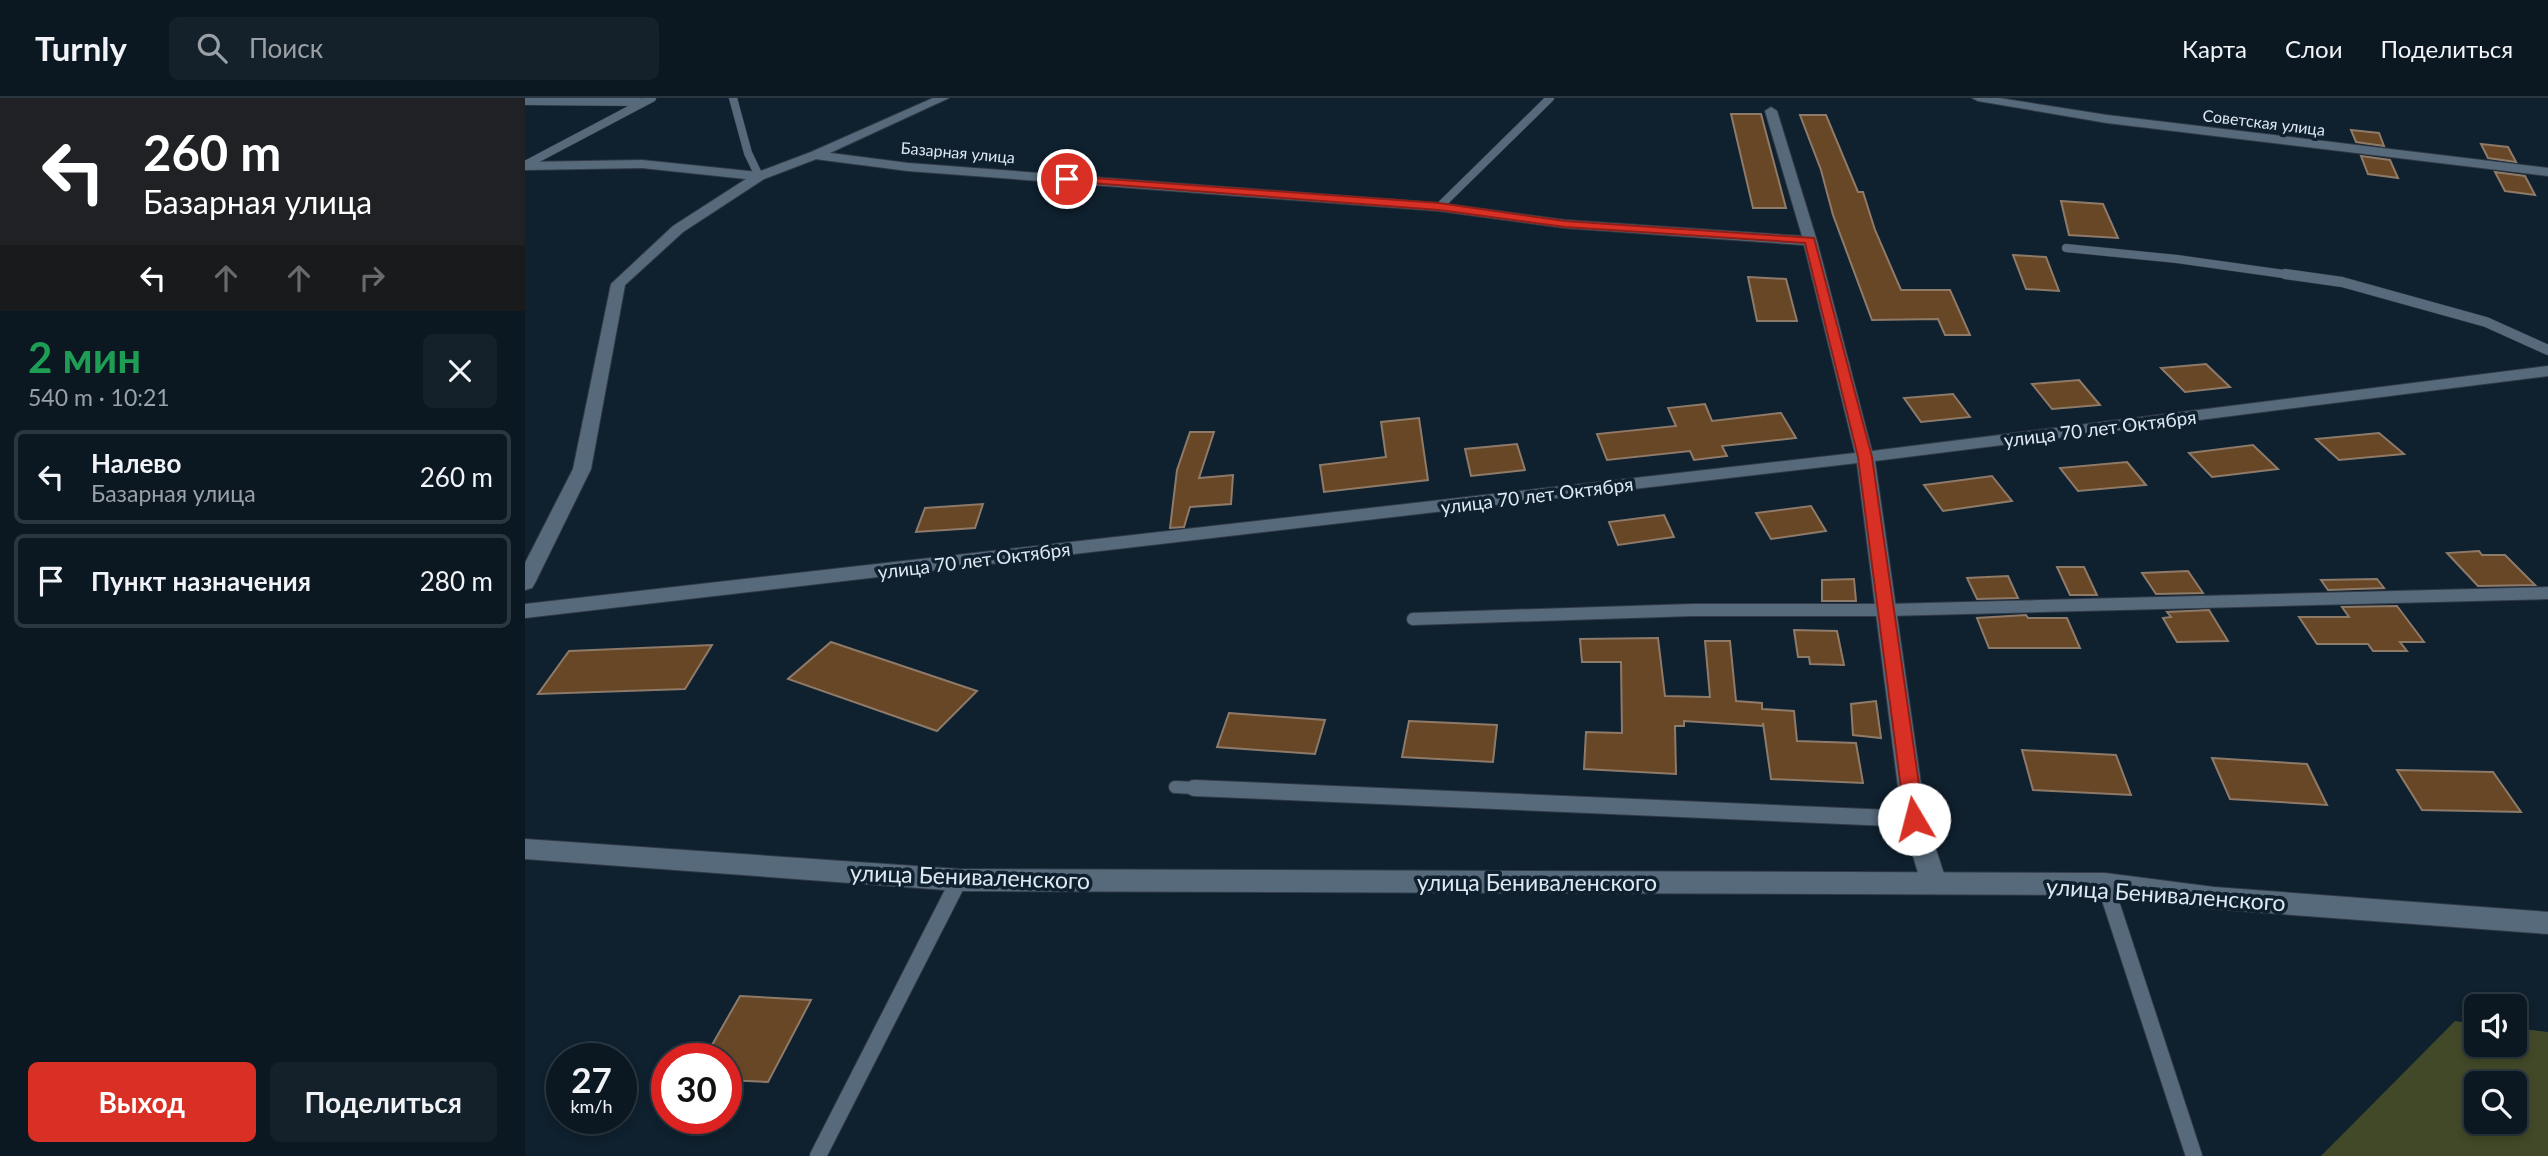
<!DOCTYPE html>
<html lang="ru">
<meta charset="utf-8">
<style>
:root{--surface:#0b1822;--page:#14212a;--text:#f1f3f6;--muted:#9aa0a5;--line:#2b3740;--accent:#d93025}
body{margin:0;font-family:Lato,sans-serif;background:var(--page);color:var(--text);height:100vh;display:flex;flex-direction:column;font-size:26px;white-space:nowrap}
*{box-sizing:border-box;margin:0}
p{font-size:23px;color:var(--muted)}
.icon{flex:none;width:38px;height:38px;fill:none;stroke:currentColor;stroke-width:2;stroke-linecap:round;stroke-linejoin:round}
.map{position:relative;flex:1;overflow:hidden}
.sheet{display:flex;flex-direction:column;background:var(--surface);width:525px}
.sheet>*{flex:none}
.guide{background:#202124;color:#fff;overflow:hidden}
.fabs{position:absolute;left:1939px;top:896px;display:grid;gap:14px}
.fabs a{display:grid;place-items:center;width:63px;height:63px;border-radius:10px;background:var(--surface);box-shadow:0 4px 10px #0003,0 0 0 2px var(--line);font-size:35px}
.speed{position:absolute;left:21px;top:945px;display:flex;gap:14px;font-size:35px;font-weight:700;text-align:center}
.speed>*{display:grid;place-content:center;width:91px;height:91px;border-radius:50%;background:var(--surface);box-shadow:0 4px 10px #0003,0 0 0 2px var(--line);line-height:1}
.speed small{font-size:18px;font-weight:400}
.speed .limit{border:10px solid #d22;background:#fff;color:#111}
.pin{position:absolute;display:grid;place-items:center;width:60px;height:60px;color:#fff;margin:-30px;border:4px solid #fff;border-radius:50%;box-shadow:0 2px 7px #0007}
.me{position:absolute;width:77px;margin:-38px;rotate:352deg;stroke-linejoin:round;filter:drop-shadow(0 0 5px #0008)}
.turn{display:flex;align-items:center;gap:24px;height:147px;padding:0 28px;font-size:32px}
.turn .icon{width:91px;height:91px;stroke-width:2.5}
.turn b{display:block;font-size:49px;line-height:60px}
.lanes{display:flex;align-items:center;height:66px;padding:0 28px;background:#0003;justify-content:center;gap:35px;direction:ltr}
.lanes .off{opacity:.35}
.round{display:grid;place-items:center;flex:none;width:74px;height:74px;border-radius:10px;background:var(--page)}
.headline{display:flex;align-items:center;justify-content:space-between;height:119px;padding:0 28px}
h1{font-size:42px;font-weight:700;line-height:52px;color:#1e9e55}
.primary-button{display:flex;gap:14px;margin-top:auto;padding:14px 28px}
.primary-button a{flex:1;height:80px;border-radius:10px;background:var(--accent);color:#fff;font-size:28px;font-weight:700;line-height:80px;text-align:center}
.primary-button a+a{background:var(--page);color:var(--text)}
ul{padding:0;list-style:none}
li{display:flex;align-items:center;gap:21px;height:94px;margin:0 14px 10px;padding:0 14px;border:4px solid var(--line);border-radius:10px}
li div{flex:1}
li b{display:block;font-size:26px}
li em{font-style:normal}
header{display:flex;align-items:center;gap:42px;box-sizing:border-box;height:98px;padding:0 35px;background:var(--surface);border-bottom:2px solid var(--line)}
header strong{font-size:33px}
nav{display:flex;gap:38px;margin-inline-start:auto;font-size:24px}
.search{width:490px;height:63px;background:var(--page);display:flex;align-items:center;gap:18px;box-sizing:border-box;padding:0 24px;border-radius:10px;color:var(--muted);font-size:26px}
main{display:flex;flex:1;min-height:0}
.map>svg:first-child{display:block}
.green{fill:#414928;fill-rule:evenodd}
.building{fill:#684726;stroke:#8e7a69;stroke-width:2}
.lines{fill:none;stroke-linecap:round;stroke-linejoin:round}
.lane-far3-casing{stroke:#313a46;stroke-width:9}
.lane-far2-casing{stroke:#313a46;stroke-width:11}
.lane-far1-casing{stroke:#313a46;stroke-width:14}
.lane-casing{stroke:#313a46;stroke-width:18}
.street-casing{stroke:#313a46;stroke-width:2}
.secondary-casing{stroke:#313a46;stroke-width:2}
.lane-far3{stroke:#576a7b;stroke-width:8}
.lane-far2{stroke:#576a7b;stroke-width:10}
.lane-far1{stroke:#576a7b;stroke-width:12}
.lane{stroke:#576a7b;stroke-width:16}
.street{fill:#576a7b;fill-rule:evenodd}
.secondary{fill:#576a7b;fill-rule:evenodd}
.route{fill:#d93025;stroke:#8d1f18;stroke-width:2}
.labels{text-anchor:middle;dominant-baseline:central;stroke-width:7;stroke-linejoin:round;paint-order:stroke}
.far-street-label{font-size:16px;fill:#dde8f2;stroke:#0f202e}
.street-label{font-size:19px;fill:#dde8f2;stroke:#0f202e}
.near-street-label{font-size:23px;fill:#dde8f2;stroke:#0f202e}
</style>
<header>
<strong>Turnly</strong>
<div class="search"><svg class="icon" aria-label="search" viewBox="0 0 24 24"><circle cx="10" cy="10" r="6"/><path d="M15 15l6 6"/></svg>Поиск</div>
<nav><a>Карта</a><a>Слои</a><a>Поделиться</a></nav>
</header>
<main>
<section class="sheet">
<div class="guide">
<div class="turn"><svg class="icon" aria-label="left" viewBox="0 0 24 24"><path d="M17 20v-9H6M10 6l-5 5 5 5"/></svg><div><b>260 m</b>Базарная улица</div></div>
<div class="lanes"><svg class="icon" aria-label="left" viewBox="0 0 24 24"><path d="M17 20v-9H6M10 6l-5 5 5 5"/></svg><svg class="icon off" aria-label="ahead" viewBox="0 0 24 24"><path d="M12 20V5M6 11l6-6 6 6"/></svg><svg class="icon off" aria-label="ahead" viewBox="0 0 24 24"><path d="M12 20V5M6 11l6-6 6 6"/></svg><svg class="icon off" aria-label="right" viewBox="0 0 24 24"><path d="M7 20v-9h11M14 6l5 5-5 5"/></svg></div>
</div>
<div class="headline"><div><h1>2 мин</h1><p>540 m · 10:21</p></div><a class="round"><svg class="icon" aria-label="close" viewBox="0 0 24 24"><path d="M6 6l12 12M18 6L6 18"/></svg></a></div>
<ul>
<li><svg class="icon" aria-label="left" viewBox="0 0 24 24"><path d="M17 20v-9H6M10 6l-5 5 5 5"/></svg><div><b>Налево</b><p>Базарная улица</p></div><em>260 m</em></li>
<li><svg class="icon" aria-label="arrive" viewBox="0 0 24 24"><path d="M6 21V4h12l-3 4 3 4H6"/></svg><div><b>Пункт назначения</b></div><em>280 m</em></li>
</ul>
<div class="primary-button"><a>Выход</a><a>Поделиться</a></div>
</section>
<div class="map">
<svg width="2023" height="1058" viewBox="0 0 2023 1058">
<rect width="100%" height="100%" fill="#0f202e"/>
<!-- green -->
<path class="green" d="M 1930,923 L 1951,926 L 1951,947 L 1990,947 L 1990,930 L 2023,934 L 2023,1058 L 1796,1058 ZM 1951,985 L 1990,985 L 1990,1024 L 1951,1024 Z"/>
<!-- building -->
<g class="building">
<polygon points="1206,16 1236,16 1261,110 1228,110"/>
<polygon points="1275,17 1301,17 1333,94 1338,94 1350,132 1376,192 1425,192 1445,237 1420,237 1413,221 1347,222 1308,117 1296,72"/>
<polygon points="1826,32 1854,35 1859,48 1831,44"/>
<polygon points="1956,46 1983,49 1991,64 1963,60"/>
<polygon points="1836,58 1865,62 1873,80 1843,76"/>
<polygon points="1970,74 2000,78 2010,97 1980,93"/>
<polygon points="1536,103 1578,106 1593,140 1544,137"/>
<polygon points="1488,157 1521,159 1534,193 1501,191"/>
<polygon points="1223,179 1261,181 1272,223 1232,223"/>
<polygon points="1681,266 1705,289 1660,294 1636,270"/>
<polygon points="1554,282 1575,307 1527,311 1507,286"/>
<polygon points="1428,296 1445,319 1396,324 1379,300"/>
<polygon points="1180,306 1187,323 1256,315 1271,340 1197,348 1202,358 1169,362 1165,353 1082,362 1072,336 1151,328 1143,310"/>
<polygon points="894,320 903,382 799,394 795,367 861,359 856,324"/>
<polygon points="665,334 689,334 674,380 708,377 706,406 665,409 659,429 645,430 652,372"/>
<polygon points="1854,335 1879,356 1814,362 1791,341"/>
<polygon points="992,346 1000,372 946,378 940,351"/>
<polygon points="1728,347 1753,371 1687,379 1664,355"/>
<polygon points="1602,364 1621,387 1553,393 1535,370"/>
<polygon points="1467,378 1487,403 1418,413 1399,387"/>
<polygon points="458,406 450,430 391,434 400,410"/>
<polygon points="1286,408 1301,433 1246,441 1231,415"/>
<polygon points="1139,417 1149,439 1093,447 1084,424"/>
<polygon points="1954,453 1957,457 1980,457 2010,487 1953,488 1922,455"/>
<polygon points="1532,469 1559,469 1572,497 1545,497"/>
<polygon points="1663,473 1678,495 1631,496 1617,475"/>
<polygon points="1483,478 1493,500 1452,501 1442,480"/>
<polygon points="1329,481 1331,503 1297,503 1297,482"/>
<polygon points="1852,481 1859,490 1803,492 1796,482"/>
<polygon points="1872,508 1899,544 1875,544 1882,553 1848,553 1843,546 1792,546 1774,519 1824,519 1817,509"/>
<polygon points="1684,512 1703,543 1652,544 1638,520 1646,519 1642,514"/>
<polygon points="1501,517 1503,520 1542,520 1555,550 1464,550 1452,520"/>
<polygon points="1269,532 1312,533 1319,567 1285,566 1284,559 1273,559"/>
<polygon points="1133,540 1140,598 1185,599 1180,543 1205,543 1211,603 1237,605 1237,611 1269,613 1272,643 1331,645 1338,685 1246,681 1238,625 1238,628 1159,623 1159,628 1150,628 1151,676 1059,671 1061,634 1097,635 1096,564 1057,564 1055,541"/>
<polygon points="306,544 452,593 412,633 263,581"/>
<polygon points="187,547 160,591 13,596 44,553"/>
<polygon points="1351,603 1356,640 1328,637 1326,606"/>
<polygon points="704,615 800,622 790,656 692,649"/>
<polygon points="884,623 972,627 968,664 877,659"/>
<polygon points="1497,652 1591,657 1606,697 1508,692"/>
<polygon points="1687,660 1782,666 1802,707 1705,701"/>
<polygon points="1872,672 1968,674 1996,714 1897,712"/>
<polygon points="215,898 286,902 243,984 201,982 201,961 179,961"/>
</g>
<g class="lines">
<!-- lane-far3 casing -->
<g class="lane-far3-casing">
<g id="lane-far3">
<polyline points="208,0 223,55 234,78"/>
<polyline points="0,3 115,4"/>
<polyline points="0,67 127,0"/>
<polyline points="914,109 1025,0"/>
<polyline points="1541,150 1652,161 1773,178"/>
</g>
</g>
<!-- lane-far2 casing -->
<g class="lane-far2-casing">
<polyline id="lane-far2" points="1760,176 1817,184 1961,224 2023,252"/>
</g>
<!-- lane-far1 casing -->
<g class="lane-far1-casing">
<g id="lane-far1">
<polyline points="888,521 1167,512 1362,512 2023,495"/>
<polyline points="650,689 709,692"/>
</g>
</g>
<!-- lane casing -->
<g class="lane-casing">
<g id="lane">
<polyline points="669,690 1389,721"/>
<polyline points="1580,786 1669,1058"/>
<polyline points="293,1058 434,782"/>
</g>
</g>
<!-- street casing -->
<g class="street-casing">
<polygon id="street" points="1246,9 1252,13 1292,143 1347,353 2023,268 2023,278 1350,363 1401,721 1422,785 1418,793 1409,796 1400,793 1396,785 1377,721 1332,365 0,520 0,506 1330,355 1279,147 1040,130 914,113 383,73 290,61 284,57 290,53 383,65 914,105 1040,122 1277,138 1240,13"/>
</g>
<!-- secondary casing -->
<g class="secondary-casing">
<g id="secondary">
<polygon points="408,0 424,0 294,60 239,81 158,134 100,187 66,371 10,485 7,490 0,492 0,465 48,371 86,186 148,128 221,81 117,70 0,72 0,64 117,62 233,74 286,54"/>
<polygon points="1447,0 1474,0 1582,17 2023,70 2023,78 1582,25 1453,3"/>
<polygon points="0,741 434,771 1580,775 1689,789 2023,814 2023,836 1689,811 1580,797 434,793 0,761"/>
</g>
</g>
<!-- lane-far3 -->
<use href="#lane-far3" class="lane-far3"/>
<!-- lane-far2 -->
<use href="#lane-far2" class="lane-far2"/>
<!-- lane-far1 -->
<use href="#lane-far1" class="lane-far1"/>
<!-- lane -->
<use href="#lane" class="lane"/>
<!-- street -->
<use href="#street" class="street"/>
<!-- secondary -->
<use href="#secondary" class="secondary"/>
</g>
<!-- route -->
<polygon class="route" points="542,78 914,105 1040,123 1289,140 1347,359 1399,721 1396,726 1389,728 1383,726 1380,721 1333,359 1280,145 1040,129 914,112 539,83 539,79"/>
<g class="labels">
<!-- far-street labels -->
<g class="far-street-label">
<text transform="translate(1739 24) rotate(7)">Советская улица</text>
<text transform="translate(433 54) rotate(5)">Базарная улица</text>
</g>
<!-- street labels -->
<g class="street-label">
<text transform="translate(1575 330) rotate(-7)">улица 70 лет Октября</text>
<text transform="translate(1012 397) rotate(-7)">улица 70 лет Октября</text>
<text transform="translate(449 462) rotate(-7)">улица 70 лет Октября</text>
</g>
<!-- near-street labels -->
<g class="near-street-label">
<text transform="translate(445 778) rotate(2)">улица Бениваленского</text>
<text x="1012" y="784">улица Бениваленского</text>
<text transform="translate(1641 796) rotate(4)">улица Бениваленского</text>
</g>
</g>
</svg>
<div class="fabs">
<a><svg class="icon" aria-label="sound" viewBox="0 0 24 24"><path d="M4 9h4l5-4v14l-5-4H4zM17 9q2 3 0 6"/></svg></a>
<a><svg class="icon" aria-label="search" viewBox="0 0 24 24"><circle cx="10" cy="10" r="6"/><path d="M15 15l6 6"/></svg></a>
</div>
<div class="speed"><div>27<small>km/h</small></div><div class="limit">30</div></div>
<div class="pin" style="left:542px;top:81px;background:#d93025"><svg class="icon" aria-label="arrive" viewBox="0 0 24 24"><path d="M6 21V4h12l-3 4 3 4H6"/></svg></div>
<svg class="me" style="left:1389px;top:721px" viewBox="-20 -20 40 40"><circle r="19" fill="#fff"/><path d="M0-13L10 11 0 6-10 11z" fill="#d93025"/></svg>
</div>
</main>
